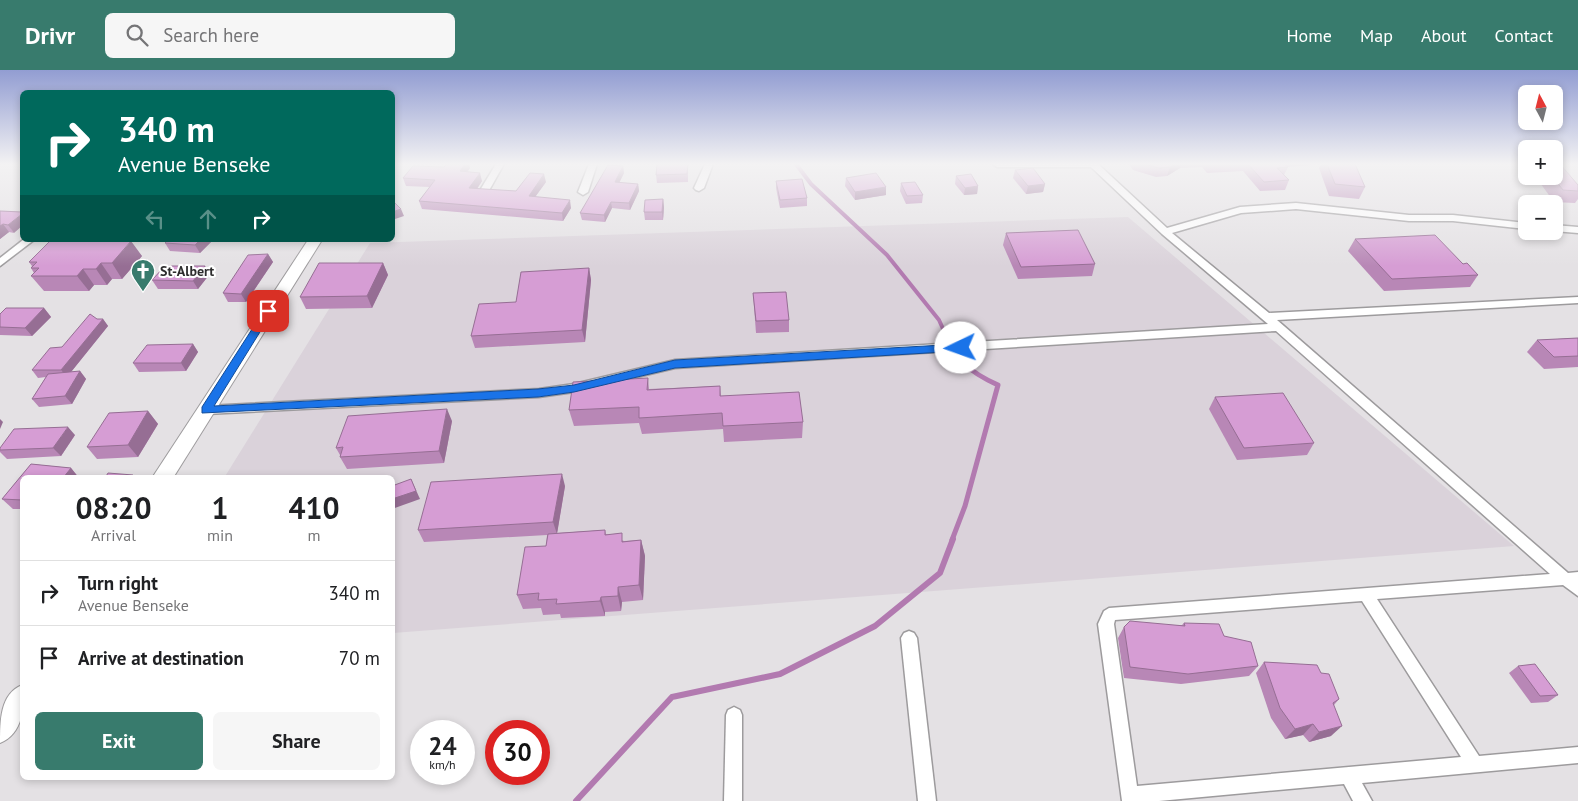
<!DOCTYPE html>
<meta charset="utf-8">
<style>
:root{--surface:#fff;--page:#f6f6f6;--text:#202124;--muted:#757577;--line:#e0e0e0;--accent:#387b6d}
body{margin:0;font-family:"PT Sans",sans-serif;background:var(--page);color:var(--text);height:100vh;display:flex;flex-direction:column;font-size:19px;white-space:nowrap}
*{box-sizing:border-box;margin:0}
p{font-size:16px;color:var(--muted)}
.icon{flex:none;width:28px;height:28px;fill:none;stroke:currentColor;stroke-width:2;stroke-linecap:round;stroke-linejoin:round}
.map{position:relative;flex:1;overflow:hidden}
.drawer{position:absolute;left:20px;top:405px;width:375px;height:305px;display:flex;flex-direction:column;background:var(--surface);border-radius:8px;box-shadow:0 2px 8px #0003}
.drawer>*{flex:none}
.top-card{position:absolute;left:20px;top:20px;width:375px;height:152px;border-radius:8px;box-shadow:0 2px 8px #0003;background:#00695c;color:#fff;overflow:hidden}
.needle{width:32px;rotate:353deg}
.fabs{position:absolute;left:1518px;top:15px;display:grid;gap:10px}
.fabs a{display:grid;place-items:center;width:45px;height:45px;border-radius:8px;background:var(--surface);box-shadow:0 2px 8px #0003;font-size:25px}
.speed{position:absolute;left:410px;top:650px;display:flex;gap:10px;font-size:25px;font-weight:700;text-align:center}
.speed>*{display:grid;place-content:center;width:65px;height:65px;border-radius:50%;background:var(--surface);box-shadow:0 2px 8px #0003;line-height:1}
.speed small{font-size:12px;font-weight:400}
.speed .limit{border:8px solid #d22;background:#fff;color:#111}
.pin{position:absolute;display:grid;place-items:center;width:42px;height:42px;color:#fff;margin:-21px;border-radius:10px;box-shadow:0 2px 8px #0006}
.me{position:absolute;width:55px;margin:-28px;rotate:267deg;stroke-linejoin:round;filter:drop-shadow(0 0 4px #0008)}
.turn{display:flex;align-items:center;gap:18px;height:105px;padding:0 15px;font-size:22px}
.turn .icon{width:65px;height:65px;stroke-width:2.5}
.turn b{display:block;font-size:35px;line-height:42px}
.lanes{display:flex;align-items:center;height:48px;padding:0 15px;background:#0003;justify-content:center;gap:25px;direction:ltr}
.lanes .off{opacity:.35}
.eta{display:flex;justify-content:space-evenly;align-items:center;height:85px;text-align:center}
.eta b{font-size:30px;font-weight:600;line-height:35px}
.action{display:flex;gap:10px;margin-top:auto;padding:10px 15px}
.action a{flex:1;height:58px;border-radius:8px;background:var(--accent);color:#fff;font-size:20px;font-weight:600;line-height:58px;text-align:center}
.action a+a{background:var(--page);color:var(--text)}
ul{padding:0;list-style:none}
li{display:flex;align-items:center;gap:15px;height:65px;padding:0 15px;border-top:1px solid var(--line)}
li div{flex:1}
li b{display:block;font-size:19px}
li em{font-style:normal}
header{display:flex;align-items:center;gap:30px;box-sizing:border-box;height:70px;padding:0 25px;background:var(--accent);color:#fff}
header strong{font-size:24px}
nav{display:flex;gap:28px;margin-inline-start:auto;font-size:18px}
.search{width:350px;height:45px;background:var(--page);display:flex;align-items:center;gap:12px;box-sizing:border-box;padding:0 18px;border-radius:8px;color:var(--muted);font-size:19px}
.map>svg:first-child{display:block}
.built{fill:#dad2da}
.lines{fill:none;stroke-linecap:round;stroke-linejoin:round}
.stream-far2{stroke:#b27ab0;stroke-width:4}
.stream-far1{stroke:#b27ab0;stroke-width:5}
.stream{stroke:#b27ab0;stroke-width:6}
.street-casing{stroke:#9d9b9d;stroke-width:3}
.secondary-casing{stroke:#9d9b9d;stroke-width:2}
.street{fill:#fff;fill-rule:evenodd}
.secondary{fill:#fff;fill-rule:evenodd}
.wall{fill:#b887b6}
.shaded-wall{fill:#966e94}
.building{fill:#d69dd4;stroke:#966e94}
.route{fill:#1a73e8;stroke:#114b97}
.labels{text-anchor:middle;dominant-baseline:central;stroke-width:4;stroke-linejoin:round;paint-order:stroke}
.poi-label{font-size:14px;font-weight:bold;fill:#2e2d2e;stroke:#fff;text-anchor:start}
</style>
<header>
<strong>Drivr</strong>
<div class="search"><svg class="icon" aria-label="search" viewBox="0 0 24 24"><circle cx="10" cy="10" r="6"/><path d="M15 15l6 6"/></svg>Search here</div>
<nav><a>Home</a><a>Map</a><a>About</a><a>Contact</a></nav>
</header>
<div class="map">
<svg width="1578" height="731" viewBox="0 0 1578 731">
<rect width="100%" height="100%" fill="#e4e1e4"/>
<!-- built -->
<polygon class="built" points="1128,147 1514,476 393,563 392,408 224,408 370,173"/>
<g class="lines">
<!-- stream-far2 -->
<polyline class="stream-far2" points="796,94 811,114 887,185 939,250 944,261"/>
<!-- stream-far1 -->
<path class="stream-far1" d="M 944,260 C 958,291 967,301 998,315 L 965,436 L 952,470"/>
<!-- stream -->
<polyline class="stream" points="576,731 672,627 780,604 875,556 940,503 953,469"/>
<!-- street casing -->
<g class="street-casing">
<g id="street">
<polygon points="496,94 504,94 487,124 481,124 479,122"/>
<polygon points="589,94 597,94 588,122 583,125 578,122"/>
<polygon points="705,94 713,94 704,118 699,121 696,120 694,118"/>
<path d="M 993,94 L 1098,94 L 1167,158 L 1240,137 L 1296,133 L 1409,145 L 1453,145 L 1526,153 L 1526,159 L 1453,151 L 1409,151 L 1296,139 L 1241,143 L 1172,163 L 1269,243 L 1578,227 L 1578,233 L 1277,250 L 1568,503 L 1578,502 L 1578,526 L 1563,515 L 1377,529 L 1479,686 L 1578,677 L 1578,693 L 1362,713 L 1372,731 L 1353,731 L 1344,714 L 1159,731 L 1122,731 L 1098,554 L 1104,541 L 1109,538 L 1550,504 L 1276,261 L 675,298 L 574,322 L 539,327 L 206,344 L 200,340 L 206,336 L 539,319 L 574,314 L 675,290 L 1268,254 L 1162,164 L 1091,97 L 997,97 ZM 1362,531 L 1461,687 L 1137,716 L 1114,554 L 1115,550 Z"/>
<polygon points="1554,155 1578,157 1578,163 1554,161"/>
<polygon points="23,170 34,170 0,196 0,188"/>
<polygon points="909,561 914,563 917,568 936,731 918,731 901,568 904,563"/>
<polygon points="734,637 740,640 742,645 742,731 724,731 726,645 728,640"/>
</g>
</g>
<!-- secondary casing -->
<g class="secondary-casing">
<g id="secondary">
<polygon points="308,170 322,170 173,408 152,408"/>
<path d="M 22,615 C 25,636 23,664 0,673 C 0,651 0,624 22,615 Z"/>
</g>
</g>
<!-- street -->
<use href="#street" class="street"/>
<!-- secondary -->
<use href="#secondary" class="secondary"/>
</g>
<!-- wall -->
<g class="wall">
<polygon points="657,94 688,94 688,112 657,113 656,105"/>
<polygon points="1129,94 1313,94 1312,95 1287,97 1288,97 1284,105 1289,110 1285,120 1260,121 1243,101 1207,103 1202,97 1180,98 1167,106 1156,107 1133,100"/>
<polygon points="1321,94 1355,94 1365,117 1359,129 1329,126 1319,98"/>
<polygon points="623,96 624,103 619,113 638,114 639,121 630,140 612,138 605,152 582,150 580,143"/>
<polygon points="444,97 470,98 467,102 482,111 477,119 516,121 546,112 535,127 571,138 563,151 422,139 419,131 430,117 406,116 403,108"/>
<polygon points="1015,100 1045,114 1043,122 1026,124 1013,108"/>
<polygon points="956,106 978,116 977,124 964,125 955,114"/>
<polygon points="1535,106 1554,106 1578,115 1578,129 1575,133 1554,132"/>
<polygon points="846,108 886,125 855,130 845,116"/>
<polygon points="776,111 807,128 807,136 780,138 776,118"/>
<polygon points="901,113 923,125 922,133 906,134 900,121"/>
<polygon points="663,129 664,137 663,150 645,150 644,142"/>
<polygon points="0,141 14,163 9,162 0,169"/>
<polygon points="1006,163 1095,194 1092,206 1018,209 1003,175"/>
<polygon points="1355,169 1463,194 1478,205 1470,217 1384,221 1348,181"/>
<polygon points="168,170 213,170 200,183 170,181 165,173"/>
<polygon points="116,171 142,186 122,209 112,209 107,215 94,215 89,221 44,221 31,206 34,203 31,198 32,196 29,192"/>
<polygon points="268,184 273,192 246,232 228,232 223,223"/>
<polygon points="383,193 388,205 372,238 306,239 300,227"/>
<polygon points="205,196 209,205 198,219 158,219 152,210"/>
<polygon points="589,198 591,210 585,272 475,278 471,266 516,232"/>
<polygon points="753,223 789,250 789,262 756,263"/>
<polygon points="44,238 51,247 32,266 0,265 0,244"/>
<polygon points="97,249 103,249 108,256 71,302 80,301 86,309 72,334 39,337 32,329 46,307 38,308 32,300 62,277"/>
<polygon points="1578,268 1578,297 1544,299 1527,282 1537,270"/>
<polygon points="193,274 198,282 186,301 139,302 133,293"/>
<polygon points="648,308 649,319 720,316 721,326 803,352 802,368 724,372 723,359 642,364 639,353 574,356 569,340"/>
<polygon points="1215,327 1314,373 1307,385 1237,390 1209,339"/>
<polygon points="148,341 158,354 138,387 97,389 87,377"/>
<polygon points="452,351 444,393 347,399 340,387 340,385 336,378"/>
<polygon points="75,365 61,386 7,389 0,382 0,378"/>
<polygon points="31,394 71,398 79,408 22,408 22,439 13,439 2,429"/>
<polygon points="565,416 557,463 605,460 606,464 624,471 641,470 645,486 643,530 622,532 621,541 605,542 605,546 561,548 560,544 543,545 541,538 523,539 517,525 546,476 547,465 424,472 418,460"/>
<polygon points="1184,553 1224,566 1258,596 1249,606 1181,614 1124,608 1118,568 1124,557 1182,555"/>
<polygon points="1264,592 1321,603 1339,629 1334,635 1331,666 1309,672 1303,665 1285,669 1271,648 1256,603"/>
<polygon points="1518,596 1558,625 1548,632 1531,633 1509,603"/>
</g>
<!-- shaded-wall -->
<g class="shaded-wall">
<polygon points="465,94 469,94 470,98 462,109 460,101"/>
<polygon points="1177,94 1182,94 1180,98 1167,106 1170,97"/>
<polygon points="623,96 624,103 616,119 615,112"/>
<polygon points="480,103 482,111 472,126 469,118"/>
<polygon points="544,104 546,112 530,134 529,126"/>
<polygon points="638,114 639,121 630,140 629,133"/>
<polygon points="1045,114 1043,122 1026,124 1028,116"/>
<polygon points="978,116 977,124 964,125 965,118"/>
<polygon points="886,117 886,125 855,130 855,122"/>
<polygon points="663,129 664,137 663,150 662,142"/>
<polygon points="570,130 571,138 563,151 562,143"/>
<polygon points="611,132 612,138 605,152 604,145"/>
<polygon points="401,139 404,146 392,150 392,142"/>
<polygon points="22,144 22,156 14,163 8,155"/>
<polygon points="3,154 9,162 0,169 0,156"/>
<polygon points="111,170 115,170 123,181 131,171 142,186 122,209 112,193 111,171"/>
<polygon points="200,170 213,170 200,183 195,175"/>
<polygon points="268,184 273,192 246,232 241,224"/>
<polygon points="101,193 112,209 107,215 96,199"/>
<polygon points="383,193 388,205 372,238 367,226"/>
<polygon points="205,196 209,205 198,219 193,211"/>
<polygon points="589,198 591,210 585,272 582,260"/>
<polygon points="83,199 94,215 89,221 77,206"/>
<polygon points="44,238 51,247 32,266 25,258"/>
<polygon points="103,249 108,256 67,307 61,300"/>
<polygon points="193,274 198,282 186,301 181,293"/>
<polygon points="80,301 86,309 72,334 65,326"/>
<polygon points="447,339 452,351 444,393 439,381"/>
<polygon points="148,341 158,354 138,387 128,375"/>
<polygon points="0,349 3,352 0,359"/>
<polygon points="68,357 75,365 61,386 53,378"/>
<polygon points="71,398 79,408 63,408"/>
<polygon points="562,404 565,416 557,464 553,452"/>
<polygon points="411,409 420,429 392,439 392,429"/>
<polygon points="641,470 645,486 643,530 639,515"/>
<polygon points="618,517 622,532 621,541 618,526"/>
<polygon points="601,527 605,542 605,546 600,531"/>
<polygon points="1313,654 1303,665 1285,669 1295,659"/>
<polygon points="1342,656 1331,666 1309,672 1319,662"/>
</g>
<!-- building -->
<g class="building">
<polygon points="447,94 465,94 460,101 480,103 469,118 516,121 530,103 544,104 529,126 570,130 562,143 419,131 435,110 403,108 413,96 444,97"/>
<polygon points="657,94 688,94 687,104 656,105"/>
<polygon points="1144,94 1177,94 1170,97 1159,98"/>
<polygon points="1248,94 1284,94 1288,97 1277,98 1289,110 1264,112"/>
<polygon points="1327,94 1355,94 1365,117 1335,114"/>
<polygon points="1554,94 1560,94 1578,115 1578,121 1563,120 1552,106 1554,106"/>
<polygon points="608,95 623,96 615,112 638,114 629,133 611,132 604,145 580,143"/>
<polygon points="1033,98 1045,114 1028,116 1015,100"/>
<polygon points="876,103 886,117 855,122 846,108"/>
<polygon points="971,104 978,116 965,118 956,106"/>
<polygon points="802,109 807,128 780,130 776,111"/>
<polygon points="915,112 923,125 907,126 901,113"/>
<polygon points="663,129 662,142 644,142 645,130"/>
<polygon points="392,130 401,139 392,142"/>
<polygon points="0,141 22,142 22,144 8,155 3,154 0,156"/>
<polygon points="1078,160 1095,194 1021,197 1006,163"/>
<polygon points="1435,165 1463,194 1467,193 1478,205 1392,209 1355,169"/>
<polygon points="51,170 111,170 111,171 131,171 112,193 101,193 96,199 83,199 77,206 31,206 39,198 31,198 37,192 29,192"/>
<polygon points="168,170 200,170 195,175 165,173"/>
<polygon points="268,184 241,224 223,223 248,185"/>
<polygon points="319,193 383,193 367,226 300,227"/>
<polygon points="165,196 205,196 193,211 152,210"/>
<polygon points="589,198 582,260 471,266 479,234 516,232 521,202"/>
<polygon points="786,222 789,250 756,251 753,223"/>
<polygon points="6,238 44,238 25,258 0,257 0,244"/>
<polygon points="90,244 97,249 103,249 61,300 32,300 50,278 62,277"/>
<polygon points="1578,268 1578,286 1554,287 1537,270"/>
<polygon points="193,274 181,293 133,293 147,275"/>
<polygon points="80,301 65,326 32,329 48,304"/>
<polygon points="648,308 647,320 720,316 720,326 799,322 803,352 723,356 722,343 639,348 639,337 569,340 573,312"/>
<polygon points="1283,323 1314,373 1244,378 1215,327"/>
<polygon points="447,339 439,381 340,387 343,377 336,378 348,346"/>
<polygon points="148,341 128,375 87,377 109,343"/>
<polygon points="68,357 53,378 0,380 0,378 14,359"/>
<polygon points="31,394 71,398 63,408 22,408 22,430 2,429"/>
<polygon points="108,403 133,405 131,408 105,408"/>
<polygon points="562,404 553,452 418,460 431,412"/>
<polygon points="411,409 416,421 392,429 392,416"/>
<polygon points="605,460 605,465 622,463 622,472 641,470 639,515 618,517 618,526 601,527 600,531 556,534 557,529 538,530 539,523 517,525 525,477 546,476 548,464"/>
<polygon points="1130,551 1185,556 1184,553 1219,554 1224,566 1251,572 1258,596 1188,604 1130,597 1124,557"/>
<polygon points="1264,592 1317,595 1321,603 1329,604 1339,629 1333,633 1342,656 1319,662 1313,654 1295,659 1280,638"/>
<polygon points="1535,594 1558,625 1540,626 1518,596"/>
</g>
<!-- sky -->
<linearGradient id="sky" x2="0" y2="1"><stop stop-color="#929dd2"/><stop offset="0.48" stop-color="#f3f2f3"/><stop offset="1" stop-color="#f3f2f3" stop-opacity="0"/></linearGradient>
<rect width="1578" height="196" fill="url(#sky)"/>
<!-- route -->
<polygon class="route" points="268,238 273,241 214,336 538,319 574,315 675,290 961,274 966,278 961,281 675,298 574,322 538,327 202,343 202,337 265,239"/>
<!-- icons -->
<defs>
<g id="church-pin" transform="scale(1.25)"><path d="M0 17L-7.5 6A9.5 9.5 0 1 1 7.5 6Z" fill="#387b6d" stroke="#fff"/><path d="M-1.2-6h2.4v3.5h3.3v2.4h-3.3V6h-2.4V-.1h-3.3v-2.4h3.3Z" fill="#fff"/></g>
</defs>
<g fill-rule="evenodd">
<use href="#church-pin" x="143" y="201"/>
</g>
<g class="labels">
<!-- poi labels -->
<g class="poi-label">
<text x="160" y="201">St-Albert</text>
</g>
</g>
</svg>
<div class="fabs">
<a><svg class="needle" viewBox="-14 -14 28 28"><path d="M0-13l5 13h-10z" fill="#e53935"/><path d="M0 13l5-13h-10z" fill="#757577"/></svg></a>
<a>+</a>
<a>−</a>
</div>
<div class="speed"><div>24<small>km/h</small></div><div class="limit">30</div></div>
<div class="pin" style="left:268px;top:241px;background:#d93025"><svg class="icon" aria-label="arrive" viewBox="0 0 24 24"><path d="M6 21V4h12l-3 4 3 4H6"/></svg></div>
<svg class="me" style="left:961px;top:278px" viewBox="-20 -20 40 40"><circle r="19" fill="#fff"/><path d="M0-13L10 11 0 6-10 11z" fill="#1a73e8"/></svg>
<div class="top-card">
<div class="turn"><svg class="icon" aria-label="right" viewBox="0 0 24 24"><path d="M7 20v-9h11M14 6l5 5-5 5"/></svg><div><b>340 m</b>Avenue Benseke</div></div>
<div class="lanes"><svg class="icon off" aria-label="left" viewBox="0 0 24 24"><path d="M17 20v-9H6M10 6l-5 5 5 5"/></svg><svg class="icon off" aria-label="ahead" viewBox="0 0 24 24"><path d="M12 20V5M6 11l6-6 6 6"/></svg><svg class="icon" aria-label="right" viewBox="0 0 24 24"><path d="M7 20v-9h11M14 6l5 5-5 5"/></svg></div>
</div>
<section class="drawer">
<div class="eta">
<div><b>08:20</b><p>Arrival</p></div>
<div><b>1</b><p>min</p></div>
<div><b>410</b><p>m</p></div>
</div>
<ul>
<li><svg class="icon" aria-label="right" viewBox="0 0 24 24"><path d="M7 20v-9h11M14 6l5 5-5 5"/></svg><div><b>Turn right</b><p>Avenue Benseke</p></div><em>340 m</em></li>
<li><svg class="icon" aria-label="arrive" viewBox="0 0 24 24"><path d="M6 21V4h12l-3 4 3 4H6"/></svg><div><b>Arrive at destination</b></div><em>70 m</em></li>
</ul>
<div class="action"><a>Exit</a><a>Share</a></div>
</section>
</div>
